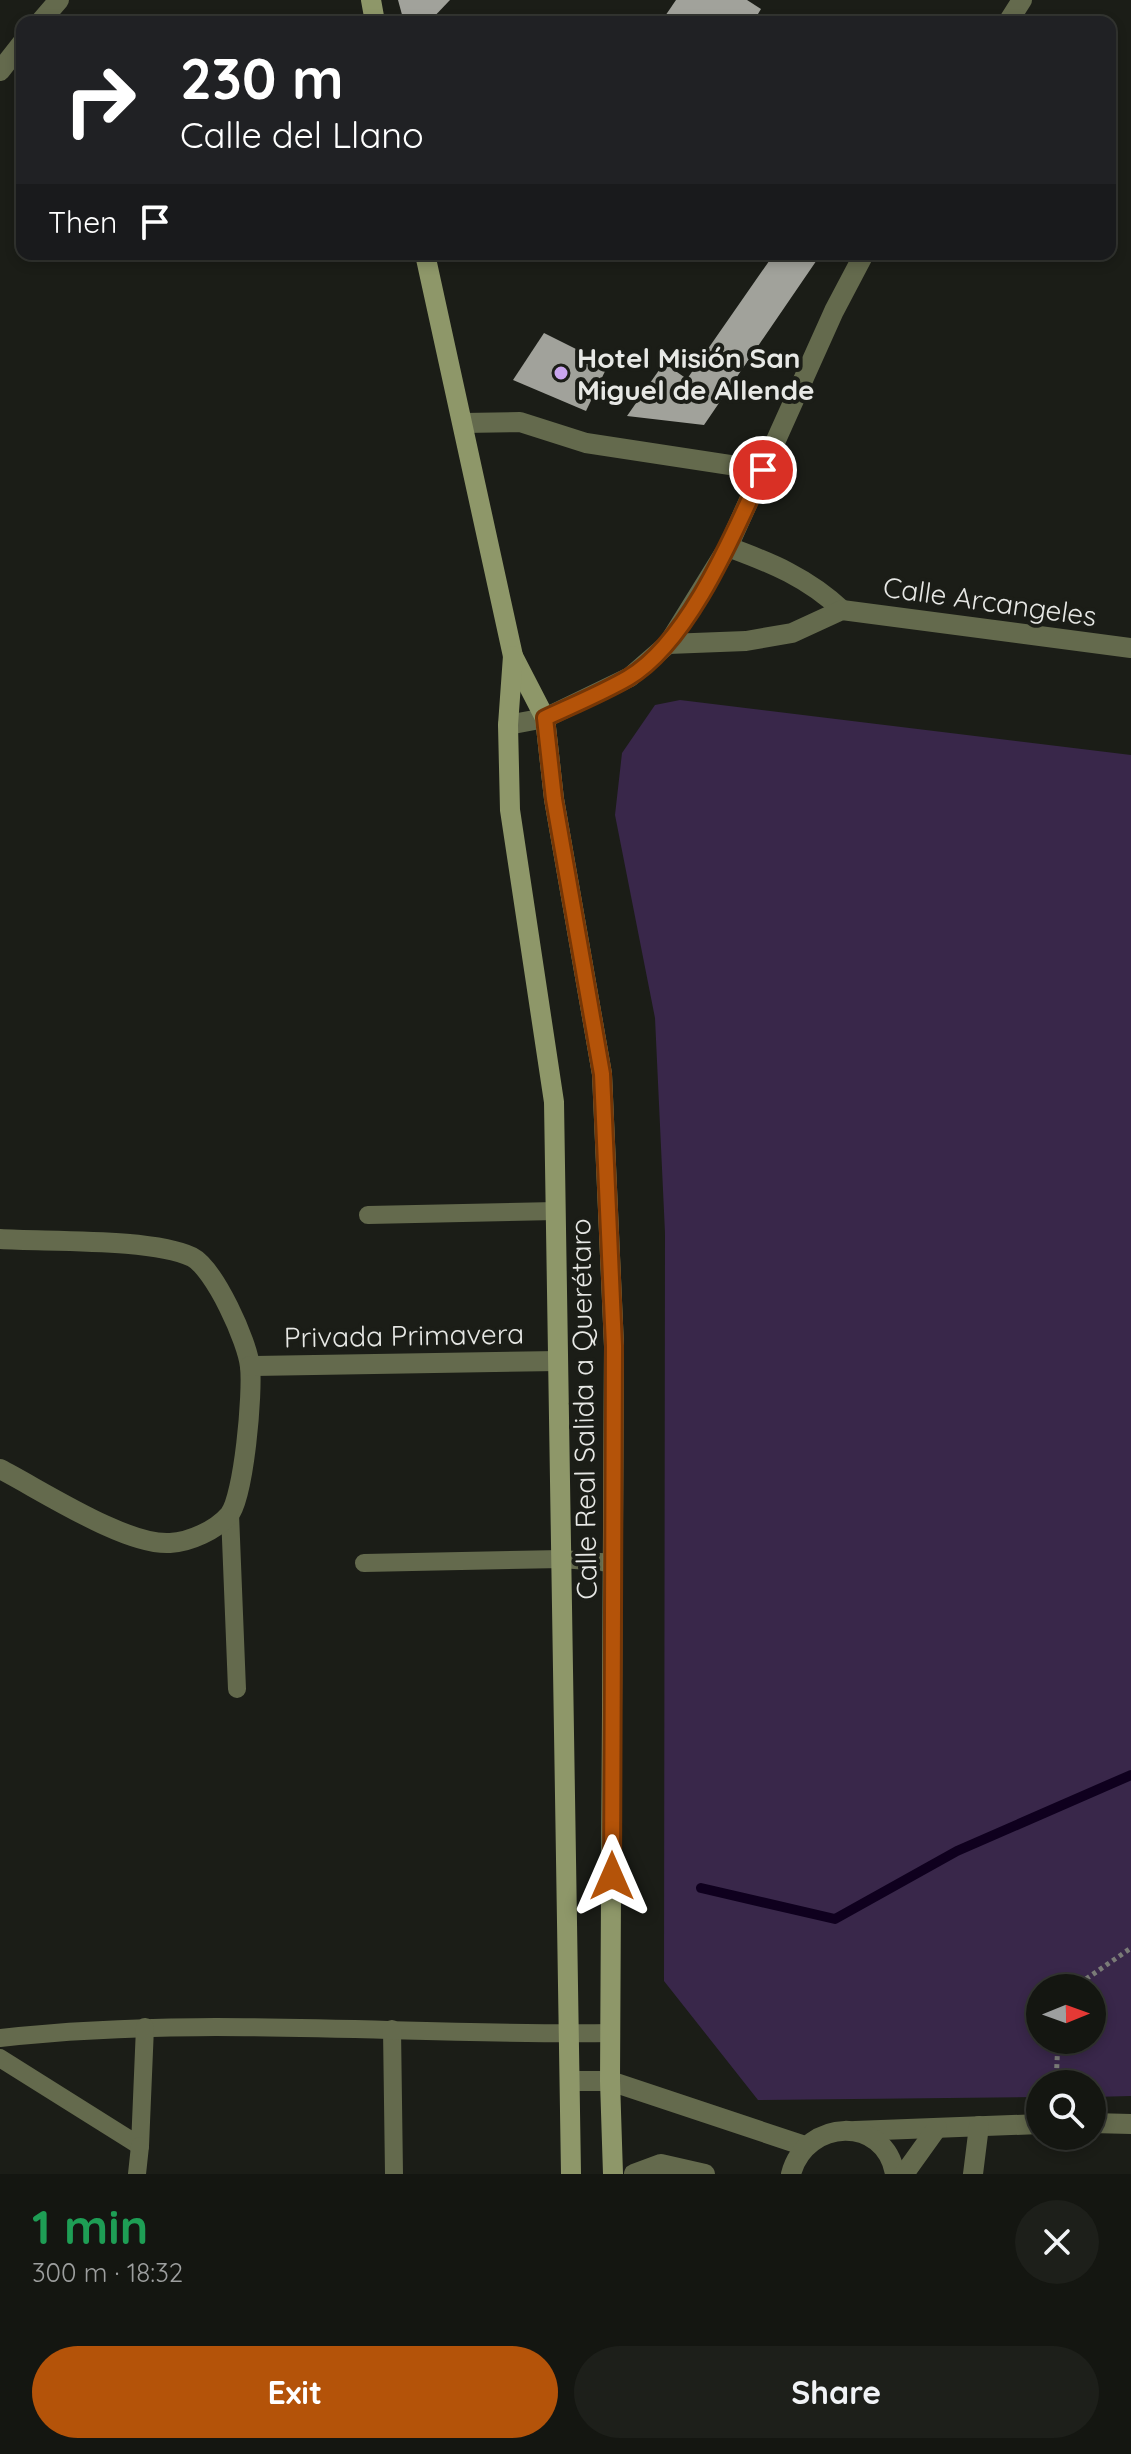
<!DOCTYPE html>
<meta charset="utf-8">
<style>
:root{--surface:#141611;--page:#1d1f1a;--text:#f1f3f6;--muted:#9d9f9f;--line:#333531;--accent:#b45309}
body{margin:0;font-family:Quicksand,sans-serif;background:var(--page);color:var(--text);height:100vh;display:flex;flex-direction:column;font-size:30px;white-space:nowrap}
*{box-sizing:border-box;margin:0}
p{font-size:26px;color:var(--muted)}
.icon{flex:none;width:44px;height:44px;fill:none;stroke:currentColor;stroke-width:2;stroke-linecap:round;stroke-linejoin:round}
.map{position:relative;height:2174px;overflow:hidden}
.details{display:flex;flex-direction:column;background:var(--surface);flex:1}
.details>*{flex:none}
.top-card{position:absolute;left:16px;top:16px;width:1100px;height:244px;border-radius:16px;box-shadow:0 4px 12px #0003,0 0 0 2px var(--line);background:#202124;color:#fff;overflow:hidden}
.needle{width:52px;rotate:89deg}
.tools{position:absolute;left:1026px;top:1974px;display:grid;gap:16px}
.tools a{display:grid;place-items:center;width:80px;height:80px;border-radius:50%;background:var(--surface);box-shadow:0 4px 12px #0003,0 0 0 2px var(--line);font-size:40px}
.pin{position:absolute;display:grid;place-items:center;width:68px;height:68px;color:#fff;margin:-34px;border:4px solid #fff;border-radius:50%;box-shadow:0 2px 8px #0007}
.me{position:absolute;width:88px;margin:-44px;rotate:0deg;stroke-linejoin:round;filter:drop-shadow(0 0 6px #0008)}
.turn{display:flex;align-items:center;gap:28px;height:168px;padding:0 32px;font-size:36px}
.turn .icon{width:104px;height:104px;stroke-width:2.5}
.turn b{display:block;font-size:56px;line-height:68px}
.then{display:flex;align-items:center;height:76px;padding:0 32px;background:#0003;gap:16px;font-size:30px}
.round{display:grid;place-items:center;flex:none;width:84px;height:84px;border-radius:42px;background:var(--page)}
.head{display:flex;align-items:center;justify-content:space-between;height:136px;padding:0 32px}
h1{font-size:48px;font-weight:800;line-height:60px;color:#1e9e55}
.button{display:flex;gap:16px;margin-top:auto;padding:16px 32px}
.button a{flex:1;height:92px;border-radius:48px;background:var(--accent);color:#fff;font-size:32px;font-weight:800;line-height:92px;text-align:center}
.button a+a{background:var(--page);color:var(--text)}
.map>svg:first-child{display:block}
.green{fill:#39274a;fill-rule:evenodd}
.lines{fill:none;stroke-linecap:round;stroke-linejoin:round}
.stream{stroke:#0f001e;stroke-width:10}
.building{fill:#a1a29b}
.path{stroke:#7a7b77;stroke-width:5;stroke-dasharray:4 4;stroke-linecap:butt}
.lane{stroke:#646a4d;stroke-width:18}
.street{stroke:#646a4d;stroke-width:20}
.secondary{stroke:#8e9769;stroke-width:20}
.route-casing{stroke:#753606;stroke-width:20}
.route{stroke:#b45309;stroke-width:14}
.poi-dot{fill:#c9a5ee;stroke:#1b1d17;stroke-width:3}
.labels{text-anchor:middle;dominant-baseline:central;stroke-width:8;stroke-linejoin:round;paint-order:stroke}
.poi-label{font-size:28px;font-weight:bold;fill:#e7e8e5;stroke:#1b1d17;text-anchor:start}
.street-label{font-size:28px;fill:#e7e8e5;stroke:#1b1d17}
</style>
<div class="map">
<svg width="1131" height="2174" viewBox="0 0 1131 2174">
<rect width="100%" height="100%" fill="#1b1d17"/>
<!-- green -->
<path class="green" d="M 680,700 L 1131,755 L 1131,2096 L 1092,2097 L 1092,2084 L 1040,2084 L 1040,2097 L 758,2100 L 664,1981 L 665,1233 L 655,1018 L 615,815 L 622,753 L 655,705 ZM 1040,1988 L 1092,1988 L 1092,2040 L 1040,2040 Z"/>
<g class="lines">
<!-- stream -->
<polyline class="stream" points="701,1888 835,1919 957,1851 1131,1775"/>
</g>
<!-- building -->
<g class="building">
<polygon points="398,0 450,0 429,22 404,22"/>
<polygon points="676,0 747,0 761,9 753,22 661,22"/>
<polygon points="774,254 821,254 704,425 627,416 664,363 687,379"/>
<polygon points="544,333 608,365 586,411 513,380"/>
</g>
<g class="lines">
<!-- path -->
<g class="path">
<polyline points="1073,1988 1131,1948"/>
<polyline points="1056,2084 1058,2040"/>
</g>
<!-- lane -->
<g class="lane">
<polyline points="368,1215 556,1211"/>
<polyline points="230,1514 237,1689"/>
<polyline points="364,1563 562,1559 613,1563"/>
<polyline points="392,2029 394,2174"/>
<path d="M 0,2038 C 203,2015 407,2036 611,2033"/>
<polyline points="0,2058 140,2146 145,2027"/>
<polyline points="137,2174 140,2146"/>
</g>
<!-- street -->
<g class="street">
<polyline points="40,22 59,0"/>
<polyline points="1008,22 1022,0"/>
<polyline points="0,71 22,43"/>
<polyline points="463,423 520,422 586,443 763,470"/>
<path d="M 728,547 C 772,563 808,578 842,610"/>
<polyline points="668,644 746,641 792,633 842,610 1131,648"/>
<polyline points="508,725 545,718 630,677 668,644 728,547 834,311 864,254"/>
<path d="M 0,1239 C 48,1242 152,1238 192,1257 C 214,1268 248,1342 250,1367 C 253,1391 244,1498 229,1515 C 216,1530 190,1542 170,1543 C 126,1546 41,1490 0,1469"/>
<polyline points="250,1366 558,1361"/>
<polyline points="571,2081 610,2081 805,2146"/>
<polyline points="1092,2123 1131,2124"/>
<polyline points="855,2131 1040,2124"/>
<polyline points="634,2174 661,2164 705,2174"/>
<path d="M 791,2174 C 806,2118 885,2115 895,2174"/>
<polyline points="904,2174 937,2128"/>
<polyline points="973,2174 979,2126"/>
</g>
<!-- secondary -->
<g class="secondary">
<polyline points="371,0 375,22"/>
<polyline points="425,254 513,656 545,718 554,799 602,1074 614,1346 610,2081 613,2174"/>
<polyline points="513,656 508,725 510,810 554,1102 571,2174"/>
</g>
</g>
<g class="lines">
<!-- route casing -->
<g class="route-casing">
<path id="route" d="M 612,1876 L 614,1346 L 602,1074 L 554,799 L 545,718 C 573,705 602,693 628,678 C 689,642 734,533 763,470"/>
</g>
<!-- route -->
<use href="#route" class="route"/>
</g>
<!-- markers -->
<circle class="poi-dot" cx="561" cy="373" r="8"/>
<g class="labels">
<!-- poi labels -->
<g class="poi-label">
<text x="577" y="357">Hotel Misión San<tspan x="577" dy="32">Miguel de Allende</tspan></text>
</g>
<!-- street labels -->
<g class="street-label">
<text transform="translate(990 601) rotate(8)">Calle Arcangeles</text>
<text transform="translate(404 1335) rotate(-1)">Privada Primavera</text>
<text transform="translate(583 1409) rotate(-91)">Calle Real Salida a Querétaro</text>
</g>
</g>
</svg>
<div class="tools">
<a><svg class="needle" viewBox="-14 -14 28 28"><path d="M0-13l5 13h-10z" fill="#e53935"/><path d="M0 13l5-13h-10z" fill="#9d9f9f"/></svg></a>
<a><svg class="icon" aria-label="search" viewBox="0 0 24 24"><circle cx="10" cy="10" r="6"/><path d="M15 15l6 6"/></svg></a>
</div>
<div class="pin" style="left:763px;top:470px;background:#d93025"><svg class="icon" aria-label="arrive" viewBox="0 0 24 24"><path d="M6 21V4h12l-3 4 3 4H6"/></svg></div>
<svg class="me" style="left:612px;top:1876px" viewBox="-20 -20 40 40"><path d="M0-17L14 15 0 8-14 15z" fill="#b45309" stroke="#fff" stroke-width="4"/></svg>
<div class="top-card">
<div class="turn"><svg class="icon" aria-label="right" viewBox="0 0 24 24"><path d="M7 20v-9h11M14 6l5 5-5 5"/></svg><div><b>230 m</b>Calle del Llano</div></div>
<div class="then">Then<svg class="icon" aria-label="arrive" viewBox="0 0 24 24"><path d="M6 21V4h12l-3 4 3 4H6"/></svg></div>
</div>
</div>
<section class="details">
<div class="head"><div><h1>1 min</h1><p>300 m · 18:32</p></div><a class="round"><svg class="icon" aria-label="close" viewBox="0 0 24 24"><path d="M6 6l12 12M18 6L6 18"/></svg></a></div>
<div class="button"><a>Exit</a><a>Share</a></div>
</section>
